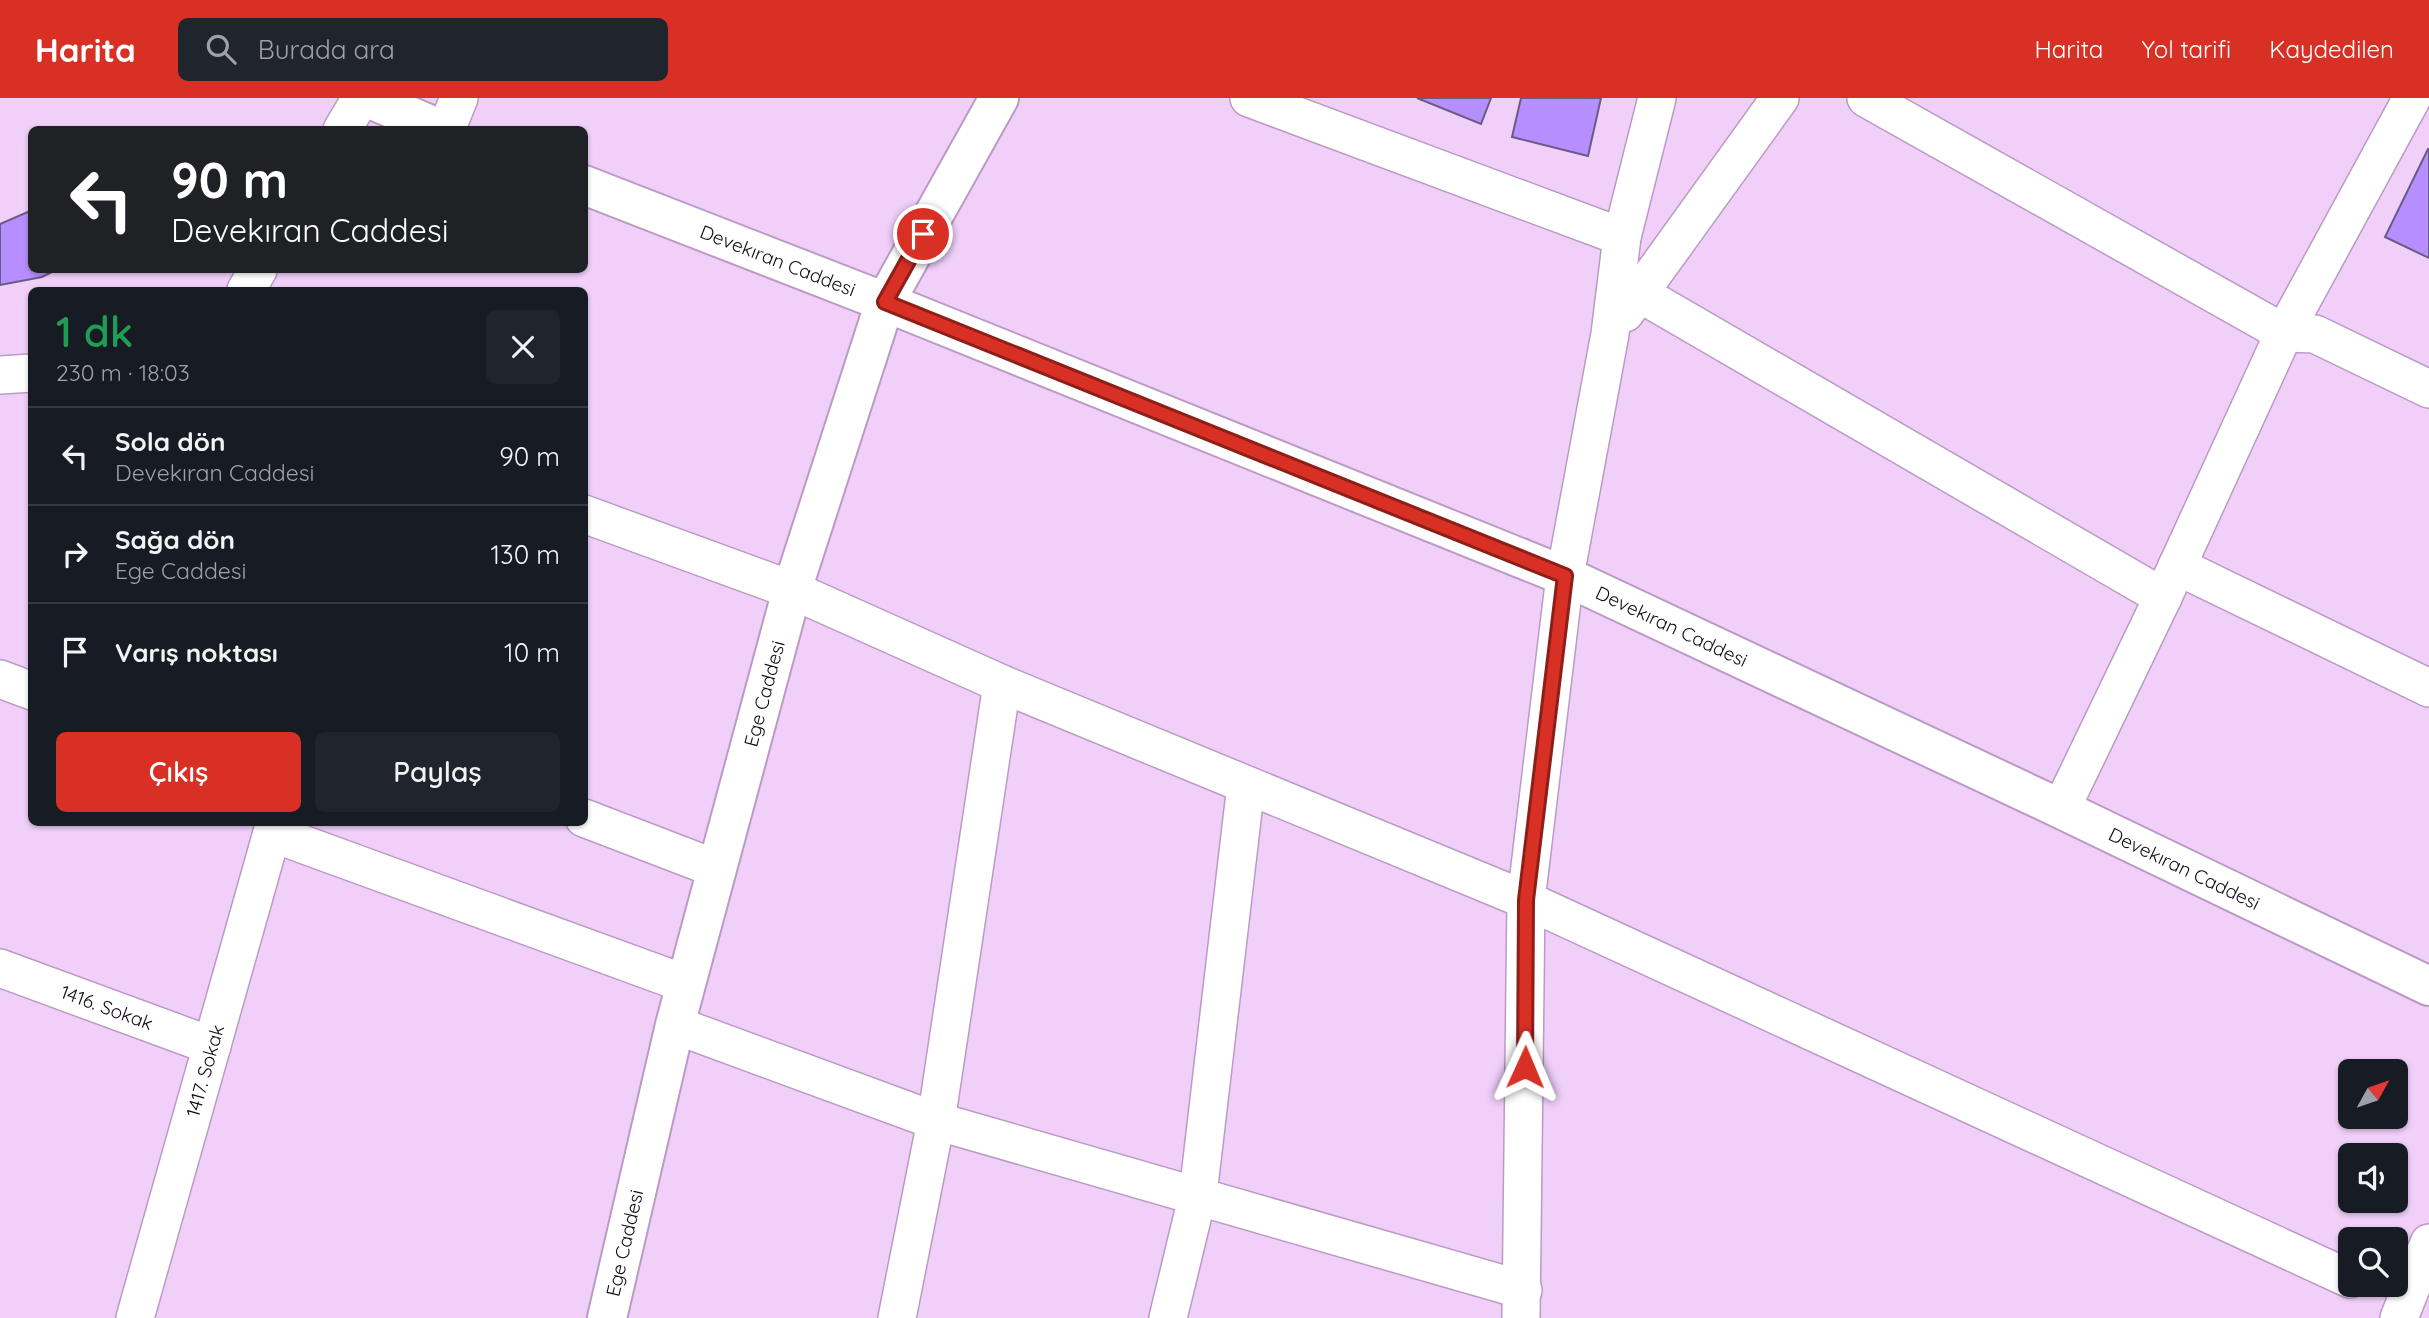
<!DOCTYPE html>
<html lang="tr">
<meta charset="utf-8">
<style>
:root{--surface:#171b24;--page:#20242c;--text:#f1f3f6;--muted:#9ea1a6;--line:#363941;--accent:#d93025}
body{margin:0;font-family:Quicksand,sans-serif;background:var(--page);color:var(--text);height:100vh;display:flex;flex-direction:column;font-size:26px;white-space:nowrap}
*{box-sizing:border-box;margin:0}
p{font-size:23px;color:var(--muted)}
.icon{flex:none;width:38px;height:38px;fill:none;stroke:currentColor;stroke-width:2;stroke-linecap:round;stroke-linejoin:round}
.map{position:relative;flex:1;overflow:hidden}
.panel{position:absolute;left:28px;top:189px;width:560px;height:539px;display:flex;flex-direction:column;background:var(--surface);border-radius:10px;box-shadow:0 2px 5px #0004}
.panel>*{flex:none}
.banner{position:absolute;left:28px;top:28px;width:560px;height:147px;border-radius:10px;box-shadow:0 2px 5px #0004;background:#202124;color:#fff;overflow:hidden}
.needle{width:46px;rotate:50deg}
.controls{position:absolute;left:2338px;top:961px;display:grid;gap:14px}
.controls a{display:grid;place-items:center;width:70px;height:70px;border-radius:10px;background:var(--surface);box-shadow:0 2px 5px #0004;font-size:35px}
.pin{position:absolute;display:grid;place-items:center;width:60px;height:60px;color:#fff;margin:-30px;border:4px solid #fff;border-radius:50%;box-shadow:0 2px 7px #0007}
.me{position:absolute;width:77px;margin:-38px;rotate:1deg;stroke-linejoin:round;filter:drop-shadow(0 0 5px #0008)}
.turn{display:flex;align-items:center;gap:24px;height:147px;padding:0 28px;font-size:32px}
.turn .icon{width:91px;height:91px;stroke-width:2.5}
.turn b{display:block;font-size:49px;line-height:60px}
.round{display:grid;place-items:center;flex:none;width:74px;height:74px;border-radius:10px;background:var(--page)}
.summary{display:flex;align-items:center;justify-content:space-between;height:119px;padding:0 28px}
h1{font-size:42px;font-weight:600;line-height:52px;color:#1e9e55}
.button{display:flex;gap:14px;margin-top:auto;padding:14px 28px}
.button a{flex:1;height:80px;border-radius:10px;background:var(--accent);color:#fff;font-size:28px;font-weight:600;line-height:80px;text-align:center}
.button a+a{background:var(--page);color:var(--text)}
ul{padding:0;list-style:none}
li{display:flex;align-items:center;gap:21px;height:98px;padding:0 28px;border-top:2px solid var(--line)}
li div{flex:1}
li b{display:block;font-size:26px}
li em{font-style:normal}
header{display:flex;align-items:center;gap:42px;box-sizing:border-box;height:98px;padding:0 35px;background:var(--accent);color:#fff}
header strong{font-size:33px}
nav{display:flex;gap:38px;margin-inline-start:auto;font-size:24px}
.search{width:490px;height:63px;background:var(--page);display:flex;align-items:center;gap:18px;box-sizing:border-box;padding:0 24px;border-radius:10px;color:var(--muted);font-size:26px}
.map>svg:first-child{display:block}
.building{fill:#b78eff;stroke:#695b85;stroke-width:2}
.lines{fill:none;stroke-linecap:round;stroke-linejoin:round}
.minor-casing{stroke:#bb9bc4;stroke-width:40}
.tertiary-casing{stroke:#bb9bc4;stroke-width:42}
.secondary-casing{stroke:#bb9bc4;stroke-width:42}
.minor{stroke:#fff;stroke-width:37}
.tertiary{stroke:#fff;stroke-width:38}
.secondary{stroke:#fff;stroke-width:38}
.route-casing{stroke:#8d1f18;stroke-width:18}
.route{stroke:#d93025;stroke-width:12}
.labels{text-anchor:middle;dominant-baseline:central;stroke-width:7;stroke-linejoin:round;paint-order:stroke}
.street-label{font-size:19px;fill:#130816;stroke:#f6e2fb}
</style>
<header>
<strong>Harita</strong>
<div class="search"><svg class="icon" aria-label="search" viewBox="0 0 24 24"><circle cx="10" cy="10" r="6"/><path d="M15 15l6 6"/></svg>Burada ara</div>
<nav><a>Harita</a><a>Yol tarifi</a><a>Kaydedilen</a></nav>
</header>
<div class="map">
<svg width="2429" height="1220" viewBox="0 0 2429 1220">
<rect width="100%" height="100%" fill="#f0cff9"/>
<!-- building -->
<g class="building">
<polygon points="1417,0 1491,0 1481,26"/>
<polygon points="1521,0 1601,0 1588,58 1512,39"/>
<polygon points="2428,51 2429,51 2429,160 2385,139"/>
<polygon points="30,113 32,116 32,172 56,172 42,179 0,187 0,126"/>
</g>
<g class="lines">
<!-- minor casing -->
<g class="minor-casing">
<g id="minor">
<polyline points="1249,0 1622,139"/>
<polyline points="1866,0 2284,235 2315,236 2429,291"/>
<polyline points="342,32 361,0"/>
<polyline points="446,32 459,0"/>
<polyline points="246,192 258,172"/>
<polyline points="1639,195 2163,499"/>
<polyline points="1625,215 1780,0"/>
<polyline points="0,277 32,275"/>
<polyline points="584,416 792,492 1002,586 1526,802 2350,1181"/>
<polyline points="2177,468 2429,590"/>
<polyline points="0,581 32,593"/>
<polyline points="2061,711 2163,499 2284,235 2412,0"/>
<polyline points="584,720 717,771"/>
<polyline points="272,735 686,886"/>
<path id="s1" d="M 0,870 L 212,948"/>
<polyline points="675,927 936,1023 1523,1192"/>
<path id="s2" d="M 135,1220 L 275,724"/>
<polyline points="897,1220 936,1023 1002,586"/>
<polyline points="1168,1220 1198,1096 1246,687"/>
<polyline points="1521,1220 1526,802 1565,478 1610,236 1622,139 1657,0"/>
<polyline points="2399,1220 2429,1145"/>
</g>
</g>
<!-- tertiary casing -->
<g class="tertiary-casing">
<g id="tertiary">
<polyline points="368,0 442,32"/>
<path id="s3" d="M 584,87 L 885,204 L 1565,478 L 2061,711 L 2429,888"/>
</g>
</g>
<!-- secondary casing -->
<g class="secondary-casing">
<g id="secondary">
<path id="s4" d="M 607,1220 L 675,927 L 792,492 L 885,204 L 999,0"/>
</g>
</g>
<!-- minor -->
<use href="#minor" class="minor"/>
<!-- tertiary -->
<use href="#tertiary" class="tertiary"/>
<!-- secondary -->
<use href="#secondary" class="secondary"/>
</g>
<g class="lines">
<!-- route casing -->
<g class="route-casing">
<polyline id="route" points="923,136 885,204 1565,478 1526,802 1525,969"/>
</g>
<!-- route -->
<use href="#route" class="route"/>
</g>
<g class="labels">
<!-- street labels -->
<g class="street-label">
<text stroke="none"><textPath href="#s3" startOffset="208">Devekıran Caddesi</textPath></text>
<text stroke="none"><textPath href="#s3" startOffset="1174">Devekıran Caddesi</textPath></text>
<text stroke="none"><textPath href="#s4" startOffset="644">Ege Caddesi</textPath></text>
<text stroke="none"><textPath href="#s3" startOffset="1741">Devekıran Caddesi</textPath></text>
<text stroke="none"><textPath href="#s1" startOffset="114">1416. Sokak</textPath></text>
<text stroke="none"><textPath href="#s2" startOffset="257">1417. Sokak</textPath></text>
<text stroke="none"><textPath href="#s4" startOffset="77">Ege Caddesi</textPath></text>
</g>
</g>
</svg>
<div class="controls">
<a><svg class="needle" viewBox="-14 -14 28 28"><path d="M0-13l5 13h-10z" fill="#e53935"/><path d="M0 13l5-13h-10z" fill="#9ea1a6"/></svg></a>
<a><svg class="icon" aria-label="sound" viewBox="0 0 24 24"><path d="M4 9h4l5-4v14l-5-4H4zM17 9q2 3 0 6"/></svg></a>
<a><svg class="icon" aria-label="search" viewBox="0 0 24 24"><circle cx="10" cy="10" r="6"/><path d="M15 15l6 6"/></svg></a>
</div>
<div class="pin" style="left:923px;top:136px;background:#d93025"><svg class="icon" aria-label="arrive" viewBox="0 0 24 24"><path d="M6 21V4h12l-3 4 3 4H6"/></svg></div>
<svg class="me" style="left:1525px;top:969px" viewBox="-20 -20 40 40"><path d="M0-17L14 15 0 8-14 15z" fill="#d93025" stroke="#fff" stroke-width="4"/></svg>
<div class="banner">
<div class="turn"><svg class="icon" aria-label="left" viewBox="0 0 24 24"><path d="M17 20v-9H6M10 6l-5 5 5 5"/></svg><div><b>90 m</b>Devekıran Caddesi</div></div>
</div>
<section class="panel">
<div class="summary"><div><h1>1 dk</h1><p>230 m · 18:03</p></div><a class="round"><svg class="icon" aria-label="close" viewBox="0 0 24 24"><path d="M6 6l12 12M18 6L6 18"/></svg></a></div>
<ul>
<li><svg class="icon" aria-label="left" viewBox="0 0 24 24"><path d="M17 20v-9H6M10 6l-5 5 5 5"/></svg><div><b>Sola dön</b><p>Devekıran Caddesi</p></div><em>90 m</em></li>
<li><svg class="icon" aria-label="right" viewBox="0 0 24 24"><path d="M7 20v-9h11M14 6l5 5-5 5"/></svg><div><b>Sağa dön</b><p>Ege Caddesi</p></div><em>130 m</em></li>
<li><svg class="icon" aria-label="arrive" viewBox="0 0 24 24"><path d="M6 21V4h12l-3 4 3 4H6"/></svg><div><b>Varış noktası</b></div><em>10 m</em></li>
</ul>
<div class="button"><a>Çıkış</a><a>Paylaş</a></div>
</section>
</div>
